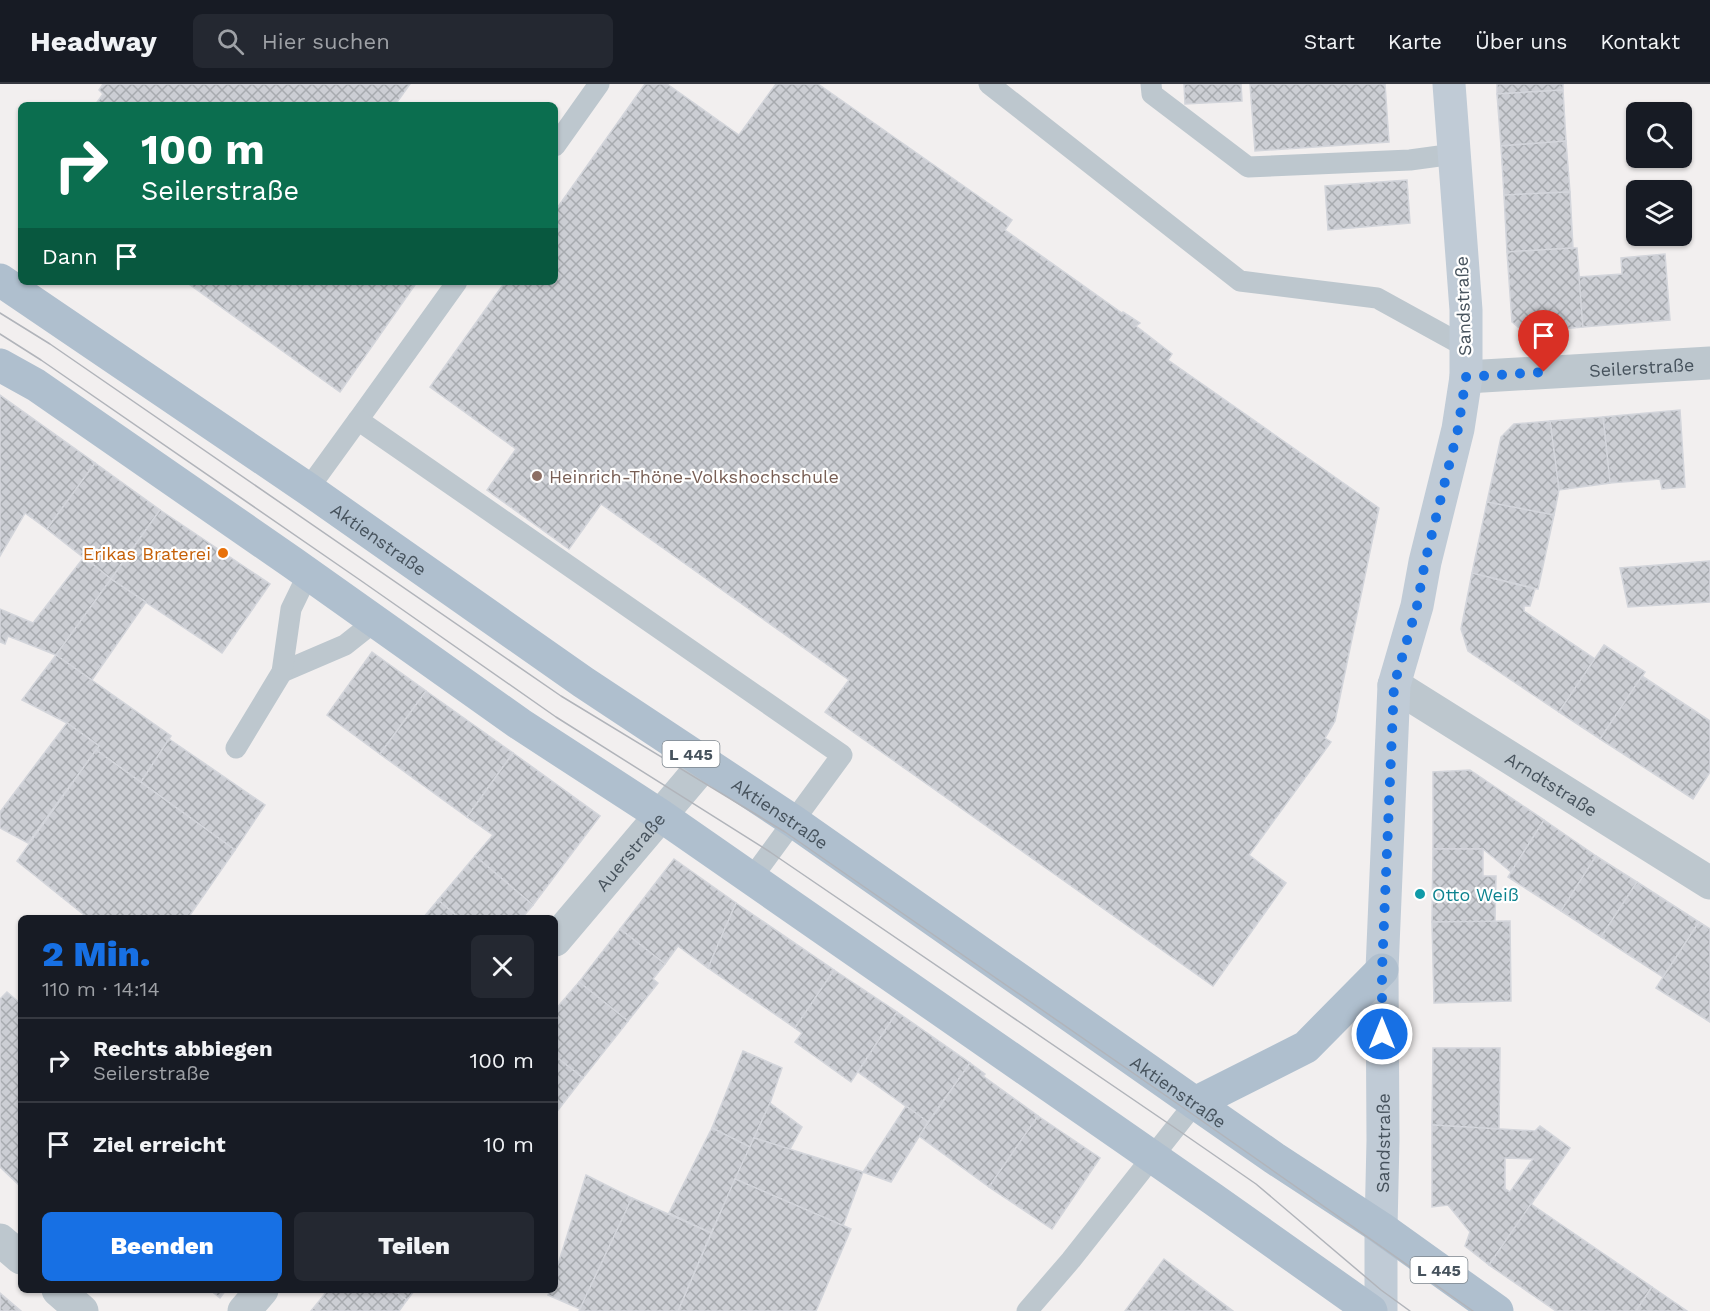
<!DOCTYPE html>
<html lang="de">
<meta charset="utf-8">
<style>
:root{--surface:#171b24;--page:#242831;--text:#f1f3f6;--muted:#9ea1a6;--line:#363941;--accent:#1770e4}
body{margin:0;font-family:"Work Sans",sans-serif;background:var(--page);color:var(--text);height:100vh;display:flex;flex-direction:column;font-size:22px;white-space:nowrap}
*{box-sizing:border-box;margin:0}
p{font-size:20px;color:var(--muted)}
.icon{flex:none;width:33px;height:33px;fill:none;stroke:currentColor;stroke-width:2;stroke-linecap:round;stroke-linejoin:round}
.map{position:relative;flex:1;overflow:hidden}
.panel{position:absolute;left:18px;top:831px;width:540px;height:378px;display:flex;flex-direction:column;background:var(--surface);border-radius:9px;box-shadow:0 2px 4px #0004}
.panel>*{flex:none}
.top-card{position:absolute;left:18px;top:18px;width:540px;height:183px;border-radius:9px;box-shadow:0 2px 4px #0004;background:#0b6e4f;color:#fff;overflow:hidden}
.fabs{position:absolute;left:1626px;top:18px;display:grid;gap:12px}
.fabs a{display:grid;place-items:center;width:66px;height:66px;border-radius:9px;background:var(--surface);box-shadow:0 2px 4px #0004;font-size:30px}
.pin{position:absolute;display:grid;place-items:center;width:51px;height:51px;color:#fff;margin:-62px -26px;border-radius:50% 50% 50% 0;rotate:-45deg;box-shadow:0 0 6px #0007}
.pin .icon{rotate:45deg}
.me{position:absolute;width:66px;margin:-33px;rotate:0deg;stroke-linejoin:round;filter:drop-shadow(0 0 4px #0008)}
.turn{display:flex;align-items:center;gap:21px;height:126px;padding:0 24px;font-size:27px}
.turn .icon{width:78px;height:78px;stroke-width:2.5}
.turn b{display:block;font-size:42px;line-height:51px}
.then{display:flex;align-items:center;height:57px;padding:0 24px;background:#0003;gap:12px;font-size:22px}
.round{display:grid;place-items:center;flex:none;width:63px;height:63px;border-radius:9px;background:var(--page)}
.headline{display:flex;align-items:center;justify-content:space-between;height:102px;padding:0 24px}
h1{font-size:36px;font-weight:800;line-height:45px;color:var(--accent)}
.action{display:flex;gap:12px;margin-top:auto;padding:12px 24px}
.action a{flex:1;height:69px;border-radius:9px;background:var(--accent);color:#fff;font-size:24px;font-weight:800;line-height:69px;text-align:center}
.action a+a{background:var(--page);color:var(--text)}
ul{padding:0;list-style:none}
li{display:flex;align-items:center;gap:18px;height:84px;padding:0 24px;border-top:2px solid var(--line)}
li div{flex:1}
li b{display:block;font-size:22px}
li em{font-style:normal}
header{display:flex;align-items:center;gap:36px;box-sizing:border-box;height:84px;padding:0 30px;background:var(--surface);border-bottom:2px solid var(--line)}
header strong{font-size:28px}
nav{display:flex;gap:33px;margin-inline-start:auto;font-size:21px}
.search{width:420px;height:54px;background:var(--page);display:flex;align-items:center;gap:15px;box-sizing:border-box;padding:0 21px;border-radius:9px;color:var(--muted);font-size:22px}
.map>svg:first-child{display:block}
.building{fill:url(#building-cross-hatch);stroke:#d3d5db;stroke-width:1.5;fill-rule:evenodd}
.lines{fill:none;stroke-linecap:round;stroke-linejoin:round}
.lane{stroke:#bdc7ce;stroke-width:21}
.street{stroke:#bdc7ce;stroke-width:33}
.secondary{stroke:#c0cbd6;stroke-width:33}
.primary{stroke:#afbfce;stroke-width:33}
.tram{stroke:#b1b4ba;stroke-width:1.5}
.route{stroke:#1770e4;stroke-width:10;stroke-dasharray:0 18}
.education-dot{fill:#8d6e63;stroke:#fff;stroke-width:2}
.food-dot{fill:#e8710a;stroke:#fff;stroke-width:2}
.culture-dot{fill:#0f9aa8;stroke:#fff;stroke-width:2}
.labels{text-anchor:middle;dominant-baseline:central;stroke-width:4.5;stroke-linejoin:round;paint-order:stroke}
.shield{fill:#fff;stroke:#7e878e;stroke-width:1.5}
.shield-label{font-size:16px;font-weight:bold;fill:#47535d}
.street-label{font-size:18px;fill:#47535d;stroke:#fff}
.education-label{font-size:18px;fill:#785e54;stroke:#fff;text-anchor:start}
.food-label{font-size:18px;fill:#c56008;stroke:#fff;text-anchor:end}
.culture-label{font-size:18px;fill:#0d838f;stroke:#fff;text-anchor:start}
</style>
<header>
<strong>Headway</strong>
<div class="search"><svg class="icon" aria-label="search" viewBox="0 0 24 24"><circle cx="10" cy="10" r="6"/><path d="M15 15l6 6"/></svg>Hier suchen</div>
<nav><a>Start</a><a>Karte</a><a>Über uns</a><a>Kontakt</a></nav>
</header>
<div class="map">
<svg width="1710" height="1227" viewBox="0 0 1710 1227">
<defs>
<pattern id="building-cross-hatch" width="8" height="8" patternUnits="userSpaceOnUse" patternTransform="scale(1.5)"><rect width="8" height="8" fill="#ccced4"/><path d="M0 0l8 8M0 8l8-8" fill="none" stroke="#a7aaaf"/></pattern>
</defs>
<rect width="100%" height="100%" fill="#f2efef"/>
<!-- building -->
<g class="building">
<polygon points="103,0 410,0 395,21 95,21 103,10 99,6"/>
<polygon points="645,0 667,0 739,51 776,0 818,0 1008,133 1012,136 1005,146 1122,229 1123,228 1140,239 1136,242 1172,270 1168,276 1379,424 1335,637 1325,654 1331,658 1249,771 1286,799 1213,902 825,628 849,596 601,420 569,465 487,406 516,365 430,303 505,198 555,198 555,127"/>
<polygon points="1184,0 1241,0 1242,17 1185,20"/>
<polygon points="1250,0 1385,0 1389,58 1255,67"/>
<polygon points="1497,0 1563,0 1563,6 1497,10"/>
<polygon points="1563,6 1566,57 1501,62 1497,10"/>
<polygon points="1566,57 1570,108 1504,111 1501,62"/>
<polygon points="1407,96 1410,139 1328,146 1325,102"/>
<polygon points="1570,108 1573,164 1507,168 1504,111"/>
<polygon points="1573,164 1577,164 1583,243 1524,248 1512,238 1507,168"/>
<polygon points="1665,170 1670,236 1583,243 1579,193 1622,190 1621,174"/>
<polygon points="186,198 417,198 340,308"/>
<polygon points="0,311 95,379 47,445 25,429 0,472"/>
<polygon points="1680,326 1685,403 1662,405 1660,395 1610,399 1603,333"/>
<polygon points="1603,333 1610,399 1559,406 1550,337"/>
<polygon points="1550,337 1559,406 1554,431 1487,418 1501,353 1514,340"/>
<polygon points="95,379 160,426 111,495 47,445"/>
<polygon points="1487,418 1554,431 1538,505 1472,489"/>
<polygon points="160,426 270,500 222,569 111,495"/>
<polygon points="84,473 111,495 56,571 8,552 5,560 0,558 0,525 33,539"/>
<polygon points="1710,477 1710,518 1628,523 1620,484"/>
<polygon points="1472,489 1535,505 1530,522 1524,522 1524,527 1595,575 1559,628 1468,567 1461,545"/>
<polygon points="111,495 146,518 92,596 56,571"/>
<polygon points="1604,561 1645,588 1600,655 1559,628"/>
<polygon points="372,568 426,607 380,670 327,631"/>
<polygon points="56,571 171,652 141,698 96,666 99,662 67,639 22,616"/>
<polygon points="1642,592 1710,637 1710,688 1693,715 1600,655"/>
<polygon points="426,607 513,669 467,733 380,670"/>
<polygon points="67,639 99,662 28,759 0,744 0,728"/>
<polygon points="169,655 265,721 235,766 141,698"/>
<polygon points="96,666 235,766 188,834 88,834 17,777"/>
<polygon points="513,669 600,732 533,821 475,772 493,751 467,733"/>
<polygon points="1470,686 1544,736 1511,788 1483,765 1433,765 1433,688"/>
<polygon points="1544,736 1596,772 1561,827 1508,793"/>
<polygon points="1433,765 1483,765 1483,792 1496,792 1495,838 1432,838"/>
<polygon points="475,772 533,821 522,834 459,834 438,816"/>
<polygon points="1596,772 1637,798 1601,853 1561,827"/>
<polygon points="674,775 736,819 708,884 678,862 665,880 620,845"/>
<polygon points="1637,798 1699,838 1663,893 1601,853"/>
<polygon points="438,816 459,834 423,834"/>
<polygon points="736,819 834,886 795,944 708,884"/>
<polygon points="1510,837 1511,917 1434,919 1432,838"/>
<polygon points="1699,838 1710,845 1710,938 1656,904"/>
<polygon points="620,845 665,880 653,895 658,899 628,937 579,898"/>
<polygon points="834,886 897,928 851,998 795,958 802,949 795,944"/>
<polygon points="579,898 628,937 583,994 555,972 555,926"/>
<polygon points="7,908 21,920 21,1103 0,1083 0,915"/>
<polygon points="897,928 970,979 928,1038 858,988"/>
<polygon points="1433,964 1500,964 1499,1045 1432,1041"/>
<polygon points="743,967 782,984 770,1019 750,1063 712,1044"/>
<polygon points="555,972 583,994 555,1030"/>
<polygon points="970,979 985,990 983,992 1038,1032 989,1103 919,1052"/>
<polygon points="770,1019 802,1043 790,1065 754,1054"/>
<polygon points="906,1022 928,1038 891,1098 863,1088"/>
<polygon points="1038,1032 1100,1074 1052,1145 989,1103"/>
<path d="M 1432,1041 L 1535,1047 L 1540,1042 L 1570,1064 L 1489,1181 L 1465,1162 L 1470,1148 L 1448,1121 L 1432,1123 ZM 1505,1074 L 1533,1075 L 1510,1108 L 1505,1105 Z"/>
<polygon points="712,1044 750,1063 711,1149 669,1129"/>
<polygon points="754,1054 863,1088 843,1142 735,1095"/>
<polygon points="586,1091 632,1114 580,1225 548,1211 550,1206 555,1206 555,1190"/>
<polygon points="735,1095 851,1145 816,1227 678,1227"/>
<polygon points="632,1114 711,1149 678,1227 579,1227"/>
<polygon points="1531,1120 1652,1203 1636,1227 1556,1227 1489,1181"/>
<polygon points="1164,1175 1233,1227 1125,1227"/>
<polygon points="1652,1203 1687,1227 1636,1227"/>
<polygon points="210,1206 226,1206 220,1214"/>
<polygon points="328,1206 394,1206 407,1216 399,1227 311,1227"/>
<polygon points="394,1206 415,1206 407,1216"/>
<polygon points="0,1209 21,1227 0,1227"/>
</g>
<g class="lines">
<!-- lane -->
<g class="lane">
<polyline points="989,0 1240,197 1377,214 1466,263"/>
<polyline points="1151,0 1152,10 1248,83 1410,76 1454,70"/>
<polyline points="555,62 599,0"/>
<polyline points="358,336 457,198"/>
<polyline points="308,405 358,336 842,671 751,795"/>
<polyline points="282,588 345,561 374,538"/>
<polyline points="236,664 282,588 291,525 308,490"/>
<polyline points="1027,1227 1071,1176 1195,1019"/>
</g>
<!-- street -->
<g class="street">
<path id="s1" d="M 1466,293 L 1710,279"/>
<path id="s2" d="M 1394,601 L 1710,799"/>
<path id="s3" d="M 555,856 L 705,679"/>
<polyline points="0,1156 21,1174"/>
<polyline points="58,1206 82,1227"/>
<polyline points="244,1227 262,1206"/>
</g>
<!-- secondary -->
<path class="secondary" id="s4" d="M 1381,1227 L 1381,1144 L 1383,1056 L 1382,886 L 1394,601 L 1417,522 L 1425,478 L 1458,345 L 1466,293 L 1466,226 L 1449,0"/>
<!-- primary -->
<g class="primary">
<path id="s5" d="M 0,196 L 308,405 L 583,598 L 793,737 L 1195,1019 L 1274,1074 L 1381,1144 L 1497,1227"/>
<polyline points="0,281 36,301 293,479 520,640 660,731 1213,1115 1371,1227"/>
<polyline points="1195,1019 1306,963 1382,886"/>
</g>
<!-- tram -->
<g class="tram">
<polyline points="0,229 50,260 561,612 785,748 1188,1027 1473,1227"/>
<polyline points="0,250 41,276 360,496 556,633 770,768 1175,1044 1256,1100 1381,1206 1410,1227"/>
</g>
</g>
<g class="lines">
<!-- route -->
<polyline class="route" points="1382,950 1382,886 1394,601 1417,522 1425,478 1458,345 1466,293 1544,288"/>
</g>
<!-- markers -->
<circle class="education-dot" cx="537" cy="392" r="6"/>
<circle class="food-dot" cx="223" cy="469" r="6"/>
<circle class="culture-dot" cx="1420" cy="810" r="6"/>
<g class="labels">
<!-- shield labels -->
<g class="shield">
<rect x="662.5" y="657" width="57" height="26" rx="4.5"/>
<rect x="1410.5" y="1173" width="57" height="26" rx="4.5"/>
</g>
<g class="shield-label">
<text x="691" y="670">L 445</text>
<text x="1439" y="1186">L 445</text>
</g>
<!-- street labels -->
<g class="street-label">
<text transform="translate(1463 222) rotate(-92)">Sandstraße</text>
<text stroke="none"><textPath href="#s1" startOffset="176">Seilerstraße</textPath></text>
<text stroke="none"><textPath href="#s5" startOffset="459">Aktienstraße</textPath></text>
<text stroke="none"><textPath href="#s2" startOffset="186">Arndtstraße</textPath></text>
<text stroke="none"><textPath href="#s5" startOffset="945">Aktienstraße</textPath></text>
<text stroke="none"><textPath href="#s3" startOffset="116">Auerstraße</textPath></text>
<text stroke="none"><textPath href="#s5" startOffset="1431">Aktienstraße</textPath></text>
<text stroke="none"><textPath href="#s4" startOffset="168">Sandstraße</textPath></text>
</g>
<!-- education labels -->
<g class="education-label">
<text x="549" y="392">Heinrich-Thöne-Volkshochschule</text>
</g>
<!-- food labels -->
<g class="food-label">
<text x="211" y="469">Erikas Braterei</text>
</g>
<!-- culture labels -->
<g class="culture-label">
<text x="1432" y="810">Otto Weiß</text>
</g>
</g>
</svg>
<div class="fabs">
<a><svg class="icon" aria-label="search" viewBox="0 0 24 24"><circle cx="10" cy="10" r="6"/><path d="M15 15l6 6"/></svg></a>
<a><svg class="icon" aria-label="layers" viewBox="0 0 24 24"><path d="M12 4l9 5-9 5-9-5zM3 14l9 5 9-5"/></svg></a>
</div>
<div class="pin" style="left:1544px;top:288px;background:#d93025"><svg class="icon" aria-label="arrive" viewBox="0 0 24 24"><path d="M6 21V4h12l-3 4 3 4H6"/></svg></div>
<svg class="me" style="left:1382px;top:950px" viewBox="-20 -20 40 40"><circle r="17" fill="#1770e4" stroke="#fff" stroke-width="3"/><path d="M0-11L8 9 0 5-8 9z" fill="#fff"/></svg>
<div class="top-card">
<div class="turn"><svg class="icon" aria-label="right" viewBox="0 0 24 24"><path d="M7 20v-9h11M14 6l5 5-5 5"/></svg><div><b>100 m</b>Seilerstraße</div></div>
<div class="then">Dann<svg class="icon" aria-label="arrive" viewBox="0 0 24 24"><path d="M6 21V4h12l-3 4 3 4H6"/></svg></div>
</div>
<section class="panel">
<div class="headline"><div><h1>2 Min.</h1><p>110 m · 14:14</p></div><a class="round"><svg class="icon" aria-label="close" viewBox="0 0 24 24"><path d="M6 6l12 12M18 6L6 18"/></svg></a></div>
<ul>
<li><svg class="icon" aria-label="right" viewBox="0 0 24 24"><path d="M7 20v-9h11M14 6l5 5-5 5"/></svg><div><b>Rechts abbiegen</b><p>Seilerstraße</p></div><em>100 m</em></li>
<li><svg class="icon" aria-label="arrive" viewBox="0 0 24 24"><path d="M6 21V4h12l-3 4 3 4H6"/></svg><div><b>Ziel erreicht</b></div><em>10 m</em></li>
</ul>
<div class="action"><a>Beenden</a><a>Teilen</a></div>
</section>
</div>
